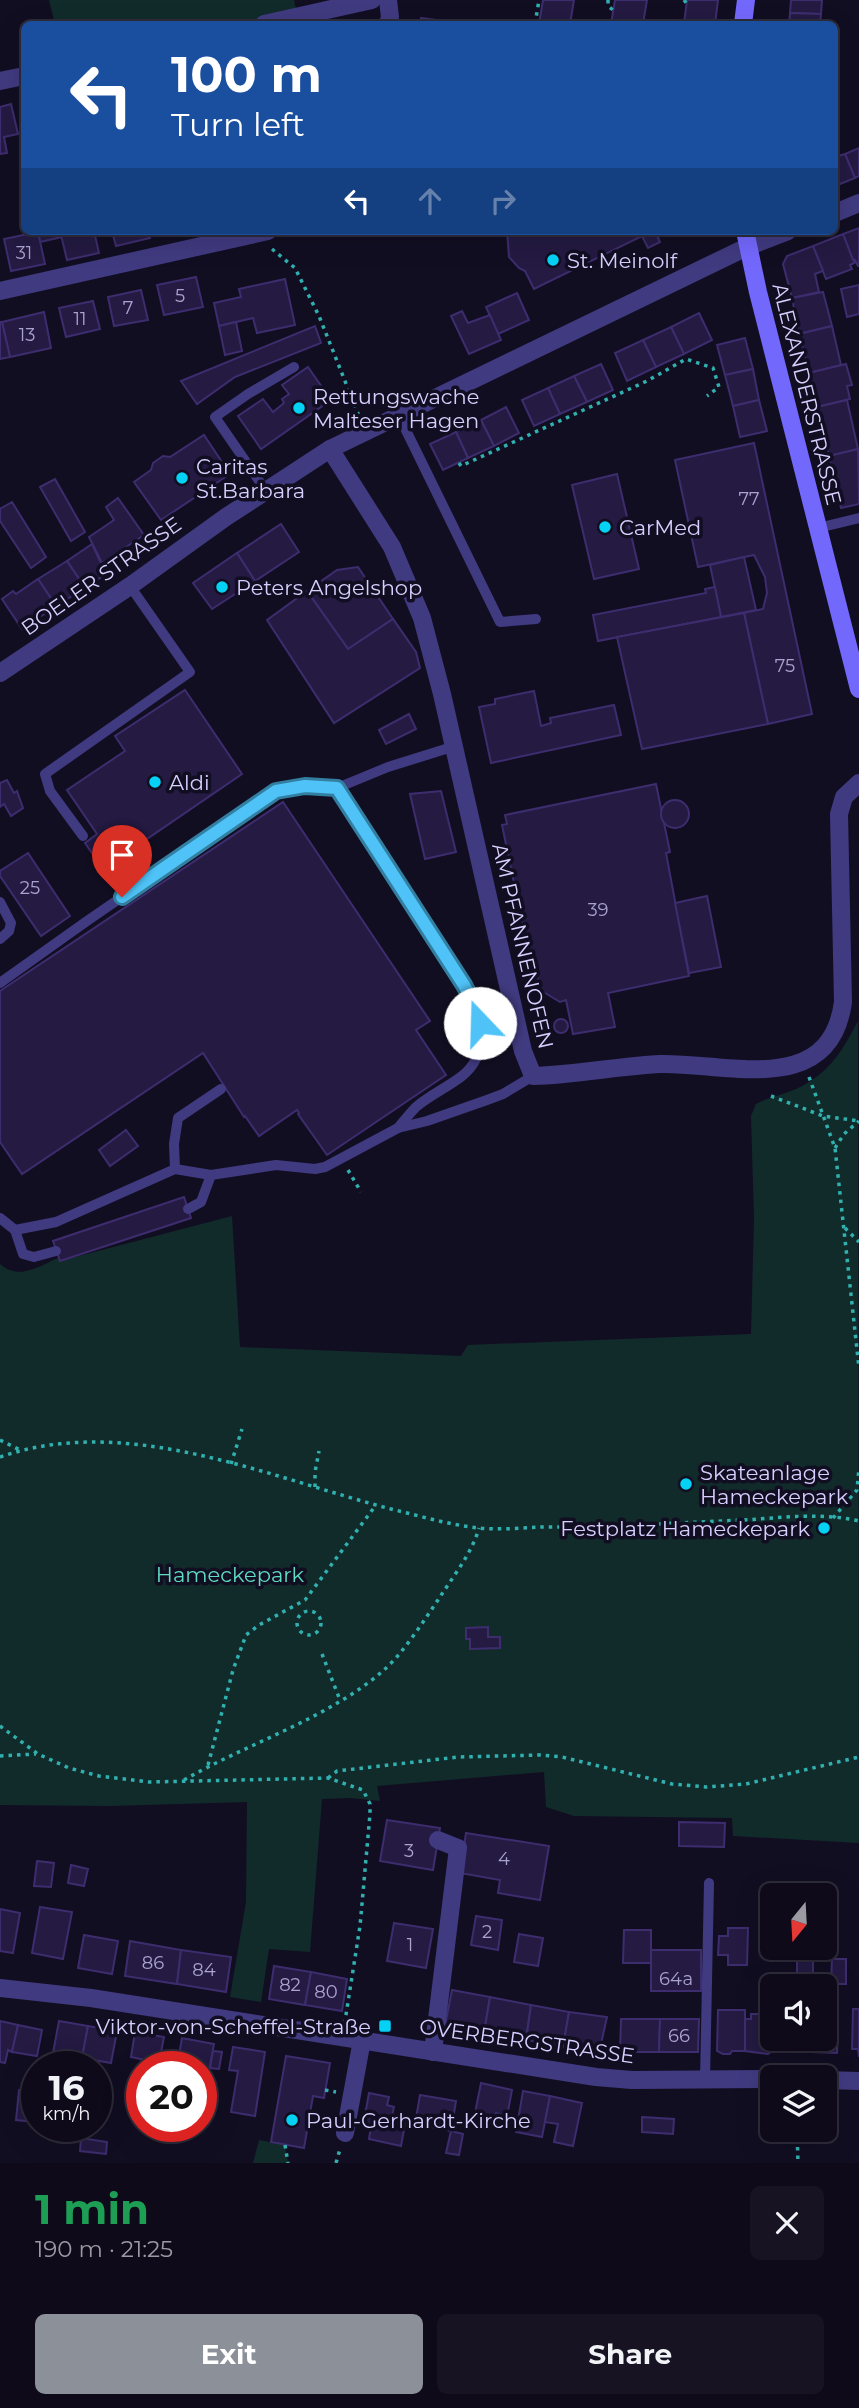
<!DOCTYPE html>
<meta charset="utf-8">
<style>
:root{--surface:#0e0a1a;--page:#171323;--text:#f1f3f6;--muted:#9b9aa2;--line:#2e2b39;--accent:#8c9099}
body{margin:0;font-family:Montserrat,sans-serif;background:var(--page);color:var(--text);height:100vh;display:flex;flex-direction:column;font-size:26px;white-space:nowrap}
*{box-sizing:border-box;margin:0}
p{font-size:23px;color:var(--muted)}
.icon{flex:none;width:38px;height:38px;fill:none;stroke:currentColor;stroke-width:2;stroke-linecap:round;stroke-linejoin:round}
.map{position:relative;height:2163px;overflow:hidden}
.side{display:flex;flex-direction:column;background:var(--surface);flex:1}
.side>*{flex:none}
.top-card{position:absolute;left:21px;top:21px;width:817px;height:214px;border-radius:10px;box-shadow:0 7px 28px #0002,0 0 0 2px var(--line);background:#1a4fa0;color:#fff;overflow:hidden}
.needle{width:46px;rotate:198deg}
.controls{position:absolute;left:760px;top:1883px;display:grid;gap:14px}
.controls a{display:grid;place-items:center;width:77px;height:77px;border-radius:10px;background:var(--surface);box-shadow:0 7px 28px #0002,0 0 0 2px var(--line);font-size:35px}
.speed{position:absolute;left:21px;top:2051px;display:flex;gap:14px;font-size:35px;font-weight:700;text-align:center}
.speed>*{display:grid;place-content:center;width:91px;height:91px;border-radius:50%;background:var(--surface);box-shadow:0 7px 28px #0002,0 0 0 2px var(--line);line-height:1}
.speed small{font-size:18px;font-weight:400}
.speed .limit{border:10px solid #d22;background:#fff;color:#111}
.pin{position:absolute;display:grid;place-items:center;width:60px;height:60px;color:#fff;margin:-72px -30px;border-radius:50% 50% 50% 0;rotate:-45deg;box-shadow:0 0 7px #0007}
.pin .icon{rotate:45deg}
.me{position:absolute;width:77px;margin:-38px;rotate:339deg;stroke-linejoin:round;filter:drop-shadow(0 0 5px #0008)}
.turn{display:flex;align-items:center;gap:24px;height:147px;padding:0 35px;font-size:32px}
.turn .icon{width:91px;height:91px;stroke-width:2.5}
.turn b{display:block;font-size:49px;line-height:60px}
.lanes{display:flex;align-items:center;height:66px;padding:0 35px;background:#0003;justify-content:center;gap:35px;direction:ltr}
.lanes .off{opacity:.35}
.round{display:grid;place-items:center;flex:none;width:74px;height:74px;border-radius:10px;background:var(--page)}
.summary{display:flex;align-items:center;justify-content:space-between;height:119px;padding:0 35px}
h1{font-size:42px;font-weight:700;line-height:52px;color:#1e9e55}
.button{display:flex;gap:14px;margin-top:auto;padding:14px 35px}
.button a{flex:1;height:80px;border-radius:10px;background:var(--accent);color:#fff;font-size:28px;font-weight:700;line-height:80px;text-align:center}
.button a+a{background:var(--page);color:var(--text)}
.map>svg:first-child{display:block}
.green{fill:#112b2b}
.building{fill:#241a42;stroke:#3d2d6e;stroke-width:2}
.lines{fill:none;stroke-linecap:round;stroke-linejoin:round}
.path{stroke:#30b1af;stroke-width:3.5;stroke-dasharray:3.5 5;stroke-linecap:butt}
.service{stroke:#403a80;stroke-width:10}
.minor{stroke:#403a80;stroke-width:18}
.tertiary{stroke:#403a80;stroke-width:18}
.secondary{stroke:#7368fc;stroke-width:18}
.route-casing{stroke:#337fa1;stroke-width:18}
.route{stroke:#4fc3f7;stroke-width:12}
.poi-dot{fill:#05d1f5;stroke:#120e22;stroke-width:2.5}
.labels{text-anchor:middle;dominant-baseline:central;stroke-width:7;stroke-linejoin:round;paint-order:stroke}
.number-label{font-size:18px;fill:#aaa2cf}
.poi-label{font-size:21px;fill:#d7cffe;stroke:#120e22;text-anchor:start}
.street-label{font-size:21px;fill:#d7cffe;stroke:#120e22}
.park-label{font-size:21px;fill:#5dddc3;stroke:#120e22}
</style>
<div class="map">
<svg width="859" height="2163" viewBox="0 0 859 2163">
<rect width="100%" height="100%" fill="#120e22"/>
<!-- green -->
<g class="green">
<polygon points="49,0 294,0 298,17 264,24 55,24"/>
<path d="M 858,1021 L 859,1843 L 733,1836 L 732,1818 L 574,1816 L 546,1807 L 544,1772 L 377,1786 L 380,1801 L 351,1798 L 322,1799 L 310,1952 L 269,1949 L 261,2002 L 230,1997 L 246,1902 L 247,1802 L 110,1806 L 0,1805 L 0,1264 C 19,1281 39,1266 58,1258 L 60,1261 L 232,1216 L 240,1347 L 461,1356 L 468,1345 L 751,1334 L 754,1219 L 751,1116 L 756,1104 C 771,1096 788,1094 802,1086 C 832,1070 843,1049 858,1021 Z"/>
<polygon points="259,2140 285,2145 288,2163 253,2163"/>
</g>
<!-- building -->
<g class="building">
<polygon points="543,0 574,0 570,24 539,24"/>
<polygon points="615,0 647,0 643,24 611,24"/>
<polygon points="687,0 718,0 715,24 684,24"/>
<polygon points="791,0 822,0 821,14 790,13"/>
<polygon points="790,13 821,14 820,24 789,24"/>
<polygon points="421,18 468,24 420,24"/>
<polygon points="11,104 18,134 4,137 7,153 0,154 0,107"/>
<polygon points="859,148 859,176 855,178 845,154"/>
<polygon points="845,154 855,178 835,186 835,157"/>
<polygon points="859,228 859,266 858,266 855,260 853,260 843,234"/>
<polygon points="37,231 60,231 62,237 40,242"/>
<polygon points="60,231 94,231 99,253 67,260"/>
<polygon points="112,231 148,231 150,238 116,246"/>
<polygon points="507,231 641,231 643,236 655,231 660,242 648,248 642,236 534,289 525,271 519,268 509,257"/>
<polygon points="38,232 45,264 11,271 4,239"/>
<polygon points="843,234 853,260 856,262 850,265 852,269 826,279 813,246"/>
<polygon points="813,246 823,271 815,274 819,292 792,298 783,264 787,256"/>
<polygon points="196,277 203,307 164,315 157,285"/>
<polygon points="285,279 295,325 257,333 253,318 219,326 214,303 241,297 239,289"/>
<polygon points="859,285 859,314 847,317 841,289"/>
<polygon points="141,290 148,320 114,326 108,297"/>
<polygon points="823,292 832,326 799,334 792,298"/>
<polygon points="517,293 529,320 498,334 486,307"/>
<polygon points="93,301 100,329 66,337 59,308"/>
<polygon points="462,311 468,323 490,315 501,340 469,354 451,316"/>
<polygon points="44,312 51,348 10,357 2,322"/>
<polygon points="699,313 712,340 684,354 671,327"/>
<polygon points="0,322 2,322 10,357 0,359"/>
<polygon points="236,322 242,351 225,355 219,326"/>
<polygon points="315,326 321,343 235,377 197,404 181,381"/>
<polygon points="832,326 841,365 809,373 799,334"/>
<polygon points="671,327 684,354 656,367 643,340"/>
<polygon points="745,338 753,369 725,375 717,345"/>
<polygon points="643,340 656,367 627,381 615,353"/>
<polygon points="601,364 613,390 587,402 574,376"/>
<polygon points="846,364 852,385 847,386 850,399 817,407 809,373"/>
<polygon points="308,367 331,400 261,449 238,416 263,399 273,412 284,403 282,399 289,394 282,385"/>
<polygon points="753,369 759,400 733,406 725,375"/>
<polygon points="574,376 587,402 560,414 548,388"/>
<polygon points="548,388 560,414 534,426 522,400"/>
<polygon points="759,400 767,431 740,437 733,406"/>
<polygon points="847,400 858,449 829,456 817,407"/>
<polygon points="506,407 519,433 494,446 481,420"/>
<polygon points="481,420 494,446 468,458 456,432"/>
<polygon points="456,432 468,458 443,470 430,444"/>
<polygon points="204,435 230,474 161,520 134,482 151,470 153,463 163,456 170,457"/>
<polygon points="754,443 812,714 768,724 744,613 763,609 767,593 765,577 754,555 698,567 675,460"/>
<polygon points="858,449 859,504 841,508 829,456"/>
<polygon points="617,474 639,569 594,579 572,485"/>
<polygon points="55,479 85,532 71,541 40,487"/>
<polygon points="118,498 144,535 102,563 89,537 114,520 106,507"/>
<polygon points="12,502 46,557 31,568 0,521 0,509"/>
<polygon points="281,524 299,552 255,581 237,553"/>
<polygon points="92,544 106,574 85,588 67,561"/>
<polygon points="237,553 255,581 212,609 193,583"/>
<polygon points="744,557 756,610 721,617 710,565"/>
<polygon points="67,561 85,588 56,606 38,579"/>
<polygon points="358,567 393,619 348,649 307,591 337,570"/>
<polygon points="38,579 56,606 22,629 2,599 13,591 16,594"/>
<polygon points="715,587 721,617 598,641 593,615 706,593 705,589"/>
<polygon points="307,591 348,649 393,619 416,652 420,668 334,723 267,620"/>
<polygon points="744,613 768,724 642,749 617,637"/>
<polygon points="185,690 242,774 103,869 85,843 97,834 67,790 125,751 115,736"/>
<polygon points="534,691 541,726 551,723 550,718 614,705 621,735 491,763 479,707 495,704 495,699"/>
<polygon points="409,714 416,729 386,744 379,730"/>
<polygon points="7,780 14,793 17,791 23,808 11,816 4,804 0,807 0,783"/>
<polygon points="656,784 670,852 666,853 689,976 608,993 615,1027 573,1034 566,1000 560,1002 545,993 541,993 538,979 534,980 502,825 507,824 505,815"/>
<polygon points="441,791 456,852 425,859 410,794"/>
<circle cx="675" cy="814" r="14"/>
<polygon points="283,802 430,1021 416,1030 446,1075 327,1155 298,1114 299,1113 297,1110 259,1136 245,1116 244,1117 203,1053 22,1174 0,1142 0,991"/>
<polygon points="28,853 70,916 41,936 0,876 0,871"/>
<polygon points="707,896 721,967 689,973 675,903"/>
<circle cx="561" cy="1026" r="7"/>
<polygon points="126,1130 138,1146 110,1166 99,1150"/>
<polygon points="184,1197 191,1218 60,1261 53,1241"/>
<polygon points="488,1627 488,1637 500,1637 500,1648 470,1649 470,1639 466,1639 466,1628"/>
<polygon points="387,1820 440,1828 433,1870 380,1861"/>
<polygon points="679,1822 725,1823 724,1847 679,1846"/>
<polygon points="466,1833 549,1846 540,1900 498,1893 500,1880 460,1873"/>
<polygon points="37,1861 54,1863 51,1887 34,1886"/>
<polygon points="71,1865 88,1869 84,1886 68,1883"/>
<polygon points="40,1907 72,1912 63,1959 32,1953"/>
<polygon points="0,1909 20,1913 13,1953 0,1951"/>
<polygon points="476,1916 502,1920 498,1950 471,1945"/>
<polygon points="394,1923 433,1929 426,1968 387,1961"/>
<polygon points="728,1928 748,1928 747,1965 728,1965 728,1955 718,1955 719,1936 728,1936"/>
<polygon points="624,1930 651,1930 651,1963 623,1963"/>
<polygon points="519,1934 543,1938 538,1966 514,1962"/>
<polygon points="84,1935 118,1941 112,1974 78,1968"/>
<polygon points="130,1941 181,1950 177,1984 125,1976"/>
<polygon points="181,1950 231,1957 226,1992 177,1984"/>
<rect x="651" y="1950" width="50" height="41"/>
<polygon points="832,1959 846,1959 846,1984 831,1984"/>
<rect x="797" y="1960" width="16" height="26"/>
<polygon points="274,1966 311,1972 305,2005 269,1999"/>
<polygon points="311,1972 347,1979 342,2011 305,2005"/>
<polygon points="452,1990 490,1997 484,2033 445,2026"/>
<polygon points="490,1997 531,2005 526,2040 484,2033"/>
<polygon points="531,2005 569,2012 563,2047 526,2040"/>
<polygon points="853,2009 859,2009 859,2057 858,2049 852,2049"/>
<polygon points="718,2010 745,2010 745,2051 732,2051 730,2054 723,2054 717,2051"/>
<polygon points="569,2012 607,2017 599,2053 563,2047"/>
<polygon points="751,2014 772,2014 772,2051 768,2054 745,2051 745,2019 751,2019"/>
<polygon points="621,2019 660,2019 659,2052 620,2052"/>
<polygon points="660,2019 699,2019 698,2052 659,2052"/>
<polygon points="0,2021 18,2025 12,2052 8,2050 5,2063 0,2062"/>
<polygon points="59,2021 88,2026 82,2058 53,2053"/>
<polygon points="824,2022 838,2022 837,2053 785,2051 785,2039 824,2039"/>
<polygon points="18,2025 42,2030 37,2056 12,2052"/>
<polygon points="88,2026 117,2031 111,2063 82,2058"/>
<polygon points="135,2032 164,2037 159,2063 131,2057"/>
<polygon points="182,2038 214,2044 208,2076 201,2075 201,2067 177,2067"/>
<polygon points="777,2039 785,2039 785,2048 777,2047"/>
<polygon points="233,2047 265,2052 255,2116 231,2112 238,2071 229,2070"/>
<polygon points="213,2051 222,2052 219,2069 210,2068"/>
<polygon points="286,2056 330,2063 324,2098 313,2096 304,2148 271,2142"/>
<polygon points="481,2083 512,2090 507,2116 496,2113 494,2122 474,2118"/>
<polygon points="19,2090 37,2092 35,2122 16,2120"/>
<polygon points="523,2091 550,2096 542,2137 516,2132"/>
<polygon points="369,2093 389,2097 387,2105 394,2107 392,2116 406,2119 401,2146 369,2139 371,2127 363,2126"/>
<polygon points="420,2095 456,2101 451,2131 415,2124"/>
<polygon points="550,2096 582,2103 573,2146 554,2142 558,2124 545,2122"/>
<polygon points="642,2117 674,2119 673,2134 642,2132"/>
<polygon points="451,2131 463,2134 459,2155 446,2153"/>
<polygon points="81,2138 107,2142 106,2154 80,2151"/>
</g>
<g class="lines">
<!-- path -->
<g class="path">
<polyline points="608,0 608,6 613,10"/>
<polyline points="684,0 687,4"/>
<polyline points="535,24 539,0"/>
<polyline points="272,249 295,268 319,316 359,416"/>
<polyline points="459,463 461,466 647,381 686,359 713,368 719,387 707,396"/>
<polyline points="809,1077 835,1148 859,1368"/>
<polyline points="771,1096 823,1116 859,1121"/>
<polyline points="835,1148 844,1134 859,1121"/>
<polyline points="348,1170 361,1192"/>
<polyline points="845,1228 859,1242"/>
<polyline points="0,1440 20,1450"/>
<path d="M 0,1457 C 127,1413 268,1477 391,1509 C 420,1516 450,1525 479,1528 C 500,1530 522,1528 542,1527 C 609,1527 676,1523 743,1520 C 780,1518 822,1512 859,1521"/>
<polyline points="231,1464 242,1429"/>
<polyline points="315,1487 315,1472 319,1451"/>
<polyline points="833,1518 857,1490 859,1468"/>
<circle cx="309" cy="1623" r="12"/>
<polyline points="322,1654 340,1700"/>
<polyline points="0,1726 38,1754 69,1768 99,1776 149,1782 328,1778 363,1790 370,1804 370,1814 360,1926 345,2021"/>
<polyline points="0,1756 36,1754"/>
<polyline points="208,1765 233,1670 246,1635 259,1625 305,1600 376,1505"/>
<polyline points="328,1778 337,1771 458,1757 540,1755 562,1757 672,1784 706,1787 746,1784 859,1757"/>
<path d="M 184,1780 C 246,1744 332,1717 385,1669 C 404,1652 425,1619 440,1597 C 454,1575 472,1553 479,1528"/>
<polyline points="325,2090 336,2092"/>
<polyline points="797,2130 798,2163"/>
<polyline points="285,2145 288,2163"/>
<polyline points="336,2163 340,2149"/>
</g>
<!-- service -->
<g class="service">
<polyline points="399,416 500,622 536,619"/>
<polyline points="266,491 215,417 248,394 294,367"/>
<polyline points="818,528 859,518"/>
<path d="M 337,788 L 464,985 C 479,1014 493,1051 462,1076 C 448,1087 430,1095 416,1107 C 410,1113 404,1121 398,1128"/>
<polyline points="83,836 50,791 45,774 190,672 130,586"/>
<polyline points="0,902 11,923 9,931 0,939"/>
<polyline points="0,983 87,921 276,791 305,786 337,788 388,767 452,747"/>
<polyline points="175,1169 174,1144 178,1118 221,1089"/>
<polyline points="188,1209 201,1202 211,1175"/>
<polyline points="0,1218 15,1230 56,1222 175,1169 211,1175 276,1165 315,1169 325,1167 398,1128 427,1121 487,1100 503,1094 533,1076"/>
<polyline points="15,1230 23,1254 34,1257 56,1251"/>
<polyline points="705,2080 709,1883"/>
</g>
<!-- minor -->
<g class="minor">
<polyline points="264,24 372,0"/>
<polyline points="388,24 390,17 388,0"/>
<polyline points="0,81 24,76"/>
<polyline points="0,291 268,231"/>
<path d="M 330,449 L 392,547 L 422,618 L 442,694 L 523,1051 L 533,1076 C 576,1075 618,1066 660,1064 C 725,1062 830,1099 843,1002 L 839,814 L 844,797 L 859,783"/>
<polyline points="0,1988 91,1998 596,2077 632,2080 772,2079"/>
<polyline points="433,2052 458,1848 438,1840"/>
<polyline points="824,2080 859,2081"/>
<polyline points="345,2133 362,2040"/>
</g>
<!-- tertiary -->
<g class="tertiary">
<polyline points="835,213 859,203"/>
<polyline points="0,673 130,586 226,517 330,449 747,247 788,231"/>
</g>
<!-- secondary -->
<g class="secondary">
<polyline points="743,24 746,0"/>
<polyline points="745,231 758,292 859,689"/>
</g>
</g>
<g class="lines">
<!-- route casing -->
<g class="route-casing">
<polyline id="route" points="122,897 276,791 305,786 337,788 464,985 475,1006 480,1023"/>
</g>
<!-- route -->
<use href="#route" class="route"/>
</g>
<!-- markers -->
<g class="poi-dot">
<circle cx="553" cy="260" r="7"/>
<circle cx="299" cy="408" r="7"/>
<circle cx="182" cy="478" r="7"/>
<circle cx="605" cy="527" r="7"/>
<circle cx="222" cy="587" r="7"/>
<circle cx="155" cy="782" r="7"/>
<circle cx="686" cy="1484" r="7"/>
<circle cx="824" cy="1528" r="7"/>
<rect x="378" y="2019" width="14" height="14" rx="3.5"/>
<circle cx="292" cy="2120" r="7"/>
</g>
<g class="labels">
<!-- number labels -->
<g class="number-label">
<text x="24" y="253">31</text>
<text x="180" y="296">5</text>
<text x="128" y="308">7</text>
<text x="80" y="319">11</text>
<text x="27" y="335">13</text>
<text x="749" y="499">77</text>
<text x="785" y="666">75</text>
<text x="30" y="888">25</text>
<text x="598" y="910">39</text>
<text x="409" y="1851">3</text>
<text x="504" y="1859">4</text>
<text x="487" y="1932">2</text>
<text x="410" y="1945">1</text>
<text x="153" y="1963">86</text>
<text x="204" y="1970">84</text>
<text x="676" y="1979">64a</text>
<text x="290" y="1985">82</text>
<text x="326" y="1992">80</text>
<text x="679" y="2036">66</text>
</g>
<!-- poi labels -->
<g class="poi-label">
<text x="567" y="260">St. Meinolf</text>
<text x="313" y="396">Rettungswache<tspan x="313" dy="24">Malteser Hagen</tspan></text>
<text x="196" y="466">Caritas<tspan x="196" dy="24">St.Barbara</tspan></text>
<text x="619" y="527">CarMed</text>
<text x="236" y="587">Peters Angelshop</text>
<text x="169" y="782">Aldi</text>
<text x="700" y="1472">Skateanlage<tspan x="700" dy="24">Hameckepark</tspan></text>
<text x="810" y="1528" text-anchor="end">Festplatz Hameckepark</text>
<text x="371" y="2026" text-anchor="end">Viktor-von-Scheffel-Straße</text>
<text x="306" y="2120">Paul-Gerhardt-Kirche</text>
</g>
<!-- street labels -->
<g class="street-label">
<text transform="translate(807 394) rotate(76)">ALEXANDERSTRASSE</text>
<text transform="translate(101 576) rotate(-35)">BOELER STRASSE</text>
<text transform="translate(523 946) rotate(77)">AM PFANNENOFEN</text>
<text transform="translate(527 2041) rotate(8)">OVERBERGSTRASSE</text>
</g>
<!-- park labels -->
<g class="park-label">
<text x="230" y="1574">Hameckepark</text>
</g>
</g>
</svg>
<div class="controls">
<a><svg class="needle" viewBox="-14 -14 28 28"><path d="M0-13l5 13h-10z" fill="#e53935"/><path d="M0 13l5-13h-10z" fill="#9b9aa2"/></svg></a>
<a><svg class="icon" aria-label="sound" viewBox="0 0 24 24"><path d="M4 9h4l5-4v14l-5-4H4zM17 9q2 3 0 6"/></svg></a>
<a><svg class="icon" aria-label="layers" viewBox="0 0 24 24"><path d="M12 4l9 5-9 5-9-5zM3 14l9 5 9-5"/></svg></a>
</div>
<div class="speed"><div>16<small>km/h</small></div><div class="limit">20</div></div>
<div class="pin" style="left:122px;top:897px;background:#d93025"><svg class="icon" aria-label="arrive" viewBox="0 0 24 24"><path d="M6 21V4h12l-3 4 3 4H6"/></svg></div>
<svg class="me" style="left:480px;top:1023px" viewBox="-20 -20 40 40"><circle r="19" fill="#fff"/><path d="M0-13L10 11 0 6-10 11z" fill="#4fc3f7"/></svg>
<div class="top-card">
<div class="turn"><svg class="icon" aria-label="left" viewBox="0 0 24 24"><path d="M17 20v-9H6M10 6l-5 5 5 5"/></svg><div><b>100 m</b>Turn left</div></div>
<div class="lanes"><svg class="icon" aria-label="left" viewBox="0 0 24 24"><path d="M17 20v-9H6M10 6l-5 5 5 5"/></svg><svg class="icon off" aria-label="ahead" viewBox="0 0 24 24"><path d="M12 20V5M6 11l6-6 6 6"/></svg><svg class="icon off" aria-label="right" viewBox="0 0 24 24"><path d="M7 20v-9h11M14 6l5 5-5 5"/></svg></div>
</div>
</div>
<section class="side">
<div class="summary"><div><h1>1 min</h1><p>190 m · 21:25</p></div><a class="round"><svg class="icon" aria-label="close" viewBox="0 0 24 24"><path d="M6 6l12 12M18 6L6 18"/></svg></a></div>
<div class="button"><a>Exit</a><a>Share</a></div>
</section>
